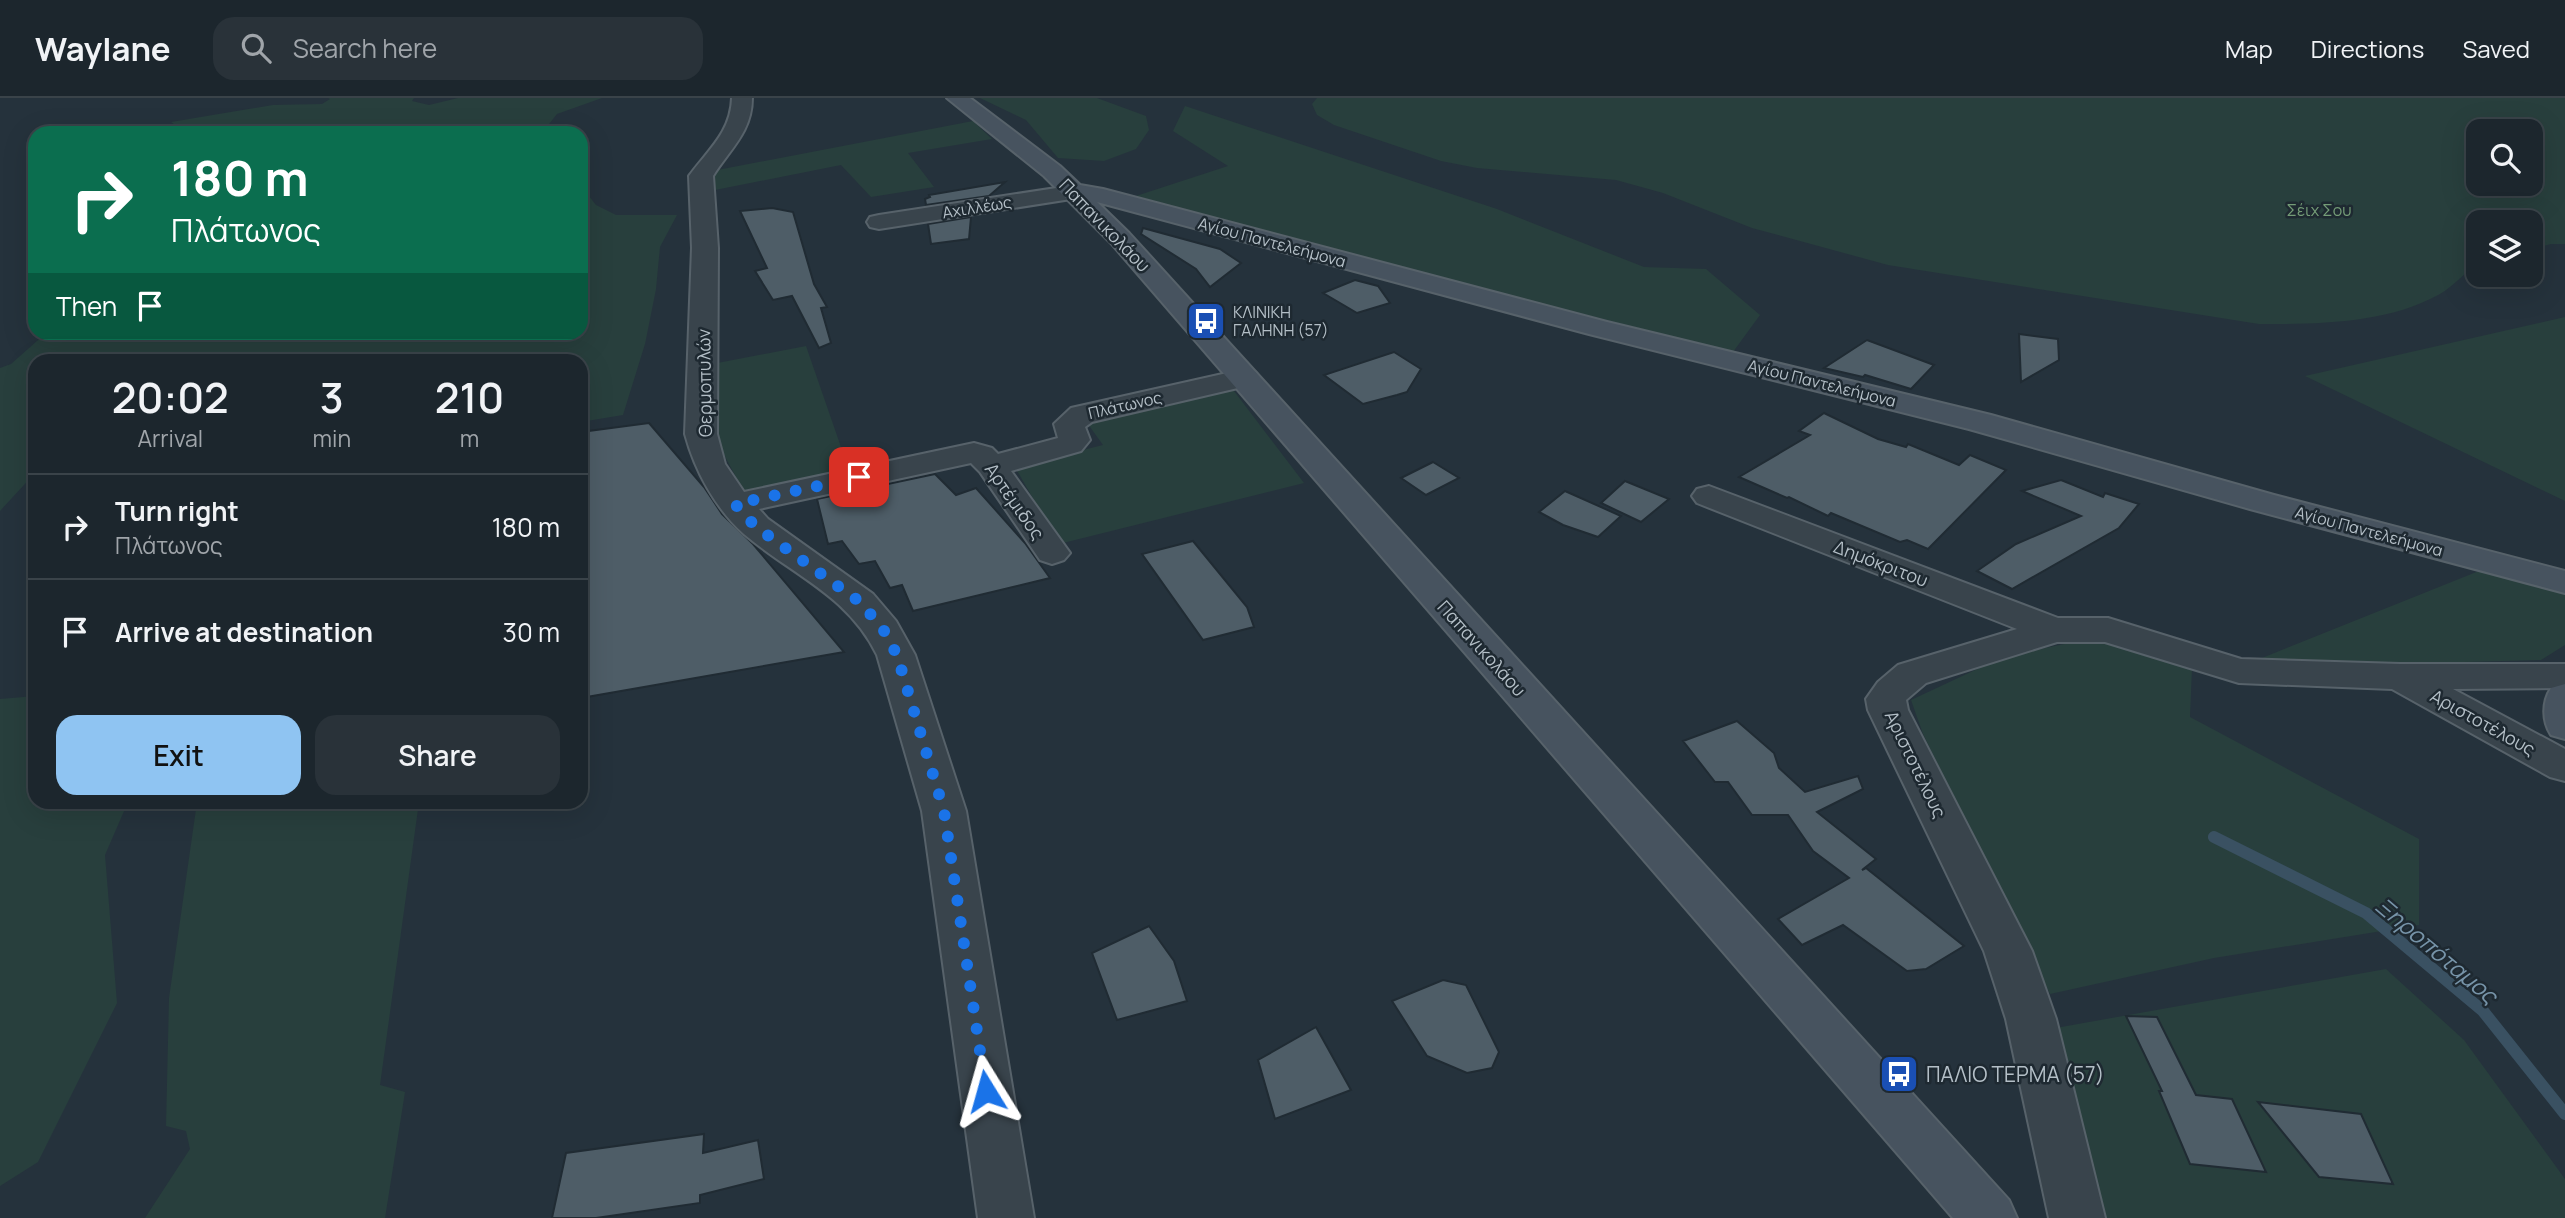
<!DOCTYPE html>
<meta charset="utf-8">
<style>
:root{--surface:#1c262d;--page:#293239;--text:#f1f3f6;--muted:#a0a5aa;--line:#3a4349;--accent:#8fc4f2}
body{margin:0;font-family:Manrope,sans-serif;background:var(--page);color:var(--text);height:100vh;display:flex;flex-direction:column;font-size:26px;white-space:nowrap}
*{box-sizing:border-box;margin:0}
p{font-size:23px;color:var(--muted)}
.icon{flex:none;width:38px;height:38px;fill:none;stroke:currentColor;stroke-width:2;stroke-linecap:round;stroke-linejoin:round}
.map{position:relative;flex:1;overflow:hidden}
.panel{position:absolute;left:28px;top:256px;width:560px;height:455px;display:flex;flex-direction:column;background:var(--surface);border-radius:21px;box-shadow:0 7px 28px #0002,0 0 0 2px var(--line)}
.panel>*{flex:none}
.guide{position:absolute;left:28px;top:28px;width:560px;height:214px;border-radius:21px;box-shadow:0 7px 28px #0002,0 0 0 2px var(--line);background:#0b6e4f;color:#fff;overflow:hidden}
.tools{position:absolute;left:2466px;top:21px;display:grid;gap:14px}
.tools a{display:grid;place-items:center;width:77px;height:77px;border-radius:14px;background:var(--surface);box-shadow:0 7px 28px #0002,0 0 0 2px var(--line);font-size:35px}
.pin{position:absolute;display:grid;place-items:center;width:60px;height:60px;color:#fff;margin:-30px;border-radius:14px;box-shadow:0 4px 10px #0006}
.me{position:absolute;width:77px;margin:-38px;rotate:352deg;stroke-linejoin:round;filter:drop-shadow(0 0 5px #0008)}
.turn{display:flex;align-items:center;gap:24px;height:147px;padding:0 28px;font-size:32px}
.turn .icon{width:91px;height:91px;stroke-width:2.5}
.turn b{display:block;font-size:49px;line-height:60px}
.then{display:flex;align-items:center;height:66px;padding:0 28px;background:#0003;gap:14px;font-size:26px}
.eta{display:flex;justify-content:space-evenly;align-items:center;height:119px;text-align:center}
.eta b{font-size:42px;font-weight:600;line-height:49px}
.primary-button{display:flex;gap:14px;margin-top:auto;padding:14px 28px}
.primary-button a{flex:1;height:80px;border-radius:21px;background:var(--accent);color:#111;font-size:28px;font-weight:600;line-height:80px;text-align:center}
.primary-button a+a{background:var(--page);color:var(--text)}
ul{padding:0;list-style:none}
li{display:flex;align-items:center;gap:21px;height:105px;padding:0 28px;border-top:2px solid var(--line)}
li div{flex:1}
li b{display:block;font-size:26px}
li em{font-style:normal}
header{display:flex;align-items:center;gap:42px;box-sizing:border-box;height:98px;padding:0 35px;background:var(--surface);border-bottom:2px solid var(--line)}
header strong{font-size:33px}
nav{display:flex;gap:38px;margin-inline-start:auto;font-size:24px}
.search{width:490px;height:63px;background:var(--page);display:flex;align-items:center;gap:18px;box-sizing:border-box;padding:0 24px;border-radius:21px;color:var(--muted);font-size:26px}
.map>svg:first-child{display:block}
.green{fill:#283f3d;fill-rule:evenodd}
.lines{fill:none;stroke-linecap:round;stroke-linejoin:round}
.stream{stroke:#3a5162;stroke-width:12}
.building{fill:#4e5d67;stroke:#202b33;stroke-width:2}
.street-casing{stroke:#57626a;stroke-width:4}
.secondary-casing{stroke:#57626a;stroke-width:4}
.street{fill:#39444c;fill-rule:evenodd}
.secondary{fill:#47535f;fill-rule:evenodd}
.route{stroke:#1a73e8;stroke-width:12;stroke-dasharray:0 21.6}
.labels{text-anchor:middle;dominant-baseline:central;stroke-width:5;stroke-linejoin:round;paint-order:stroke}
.far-street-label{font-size:16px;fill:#b4bfc7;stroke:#1e2931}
.far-park-label{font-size:16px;fill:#749c77;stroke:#1e2931}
.far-poi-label{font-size:16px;fill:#b4bfc7;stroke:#1e2931;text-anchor:start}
.street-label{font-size:18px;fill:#b4bfc7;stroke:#1e2931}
.near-poi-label{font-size:21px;fill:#b4bfc7;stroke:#1e2931;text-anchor:start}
.near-water-label{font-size:23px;font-style:italic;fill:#7794a9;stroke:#1e2931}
</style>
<header>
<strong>Waylane</strong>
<div class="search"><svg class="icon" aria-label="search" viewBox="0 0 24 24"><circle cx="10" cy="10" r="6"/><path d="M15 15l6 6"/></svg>Search here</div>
<nav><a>Map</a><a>Directions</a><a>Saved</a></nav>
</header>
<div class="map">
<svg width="2565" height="1120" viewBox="0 0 2565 1120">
<rect width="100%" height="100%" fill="#25323c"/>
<!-- green -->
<g class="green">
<polygon points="328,0 414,0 412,3 429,7 458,0 602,0 557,16 542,35 186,35 171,24 273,7 322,6 330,1"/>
<polygon points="980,0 1097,0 1146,18 1149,32 1136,51 1104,63 1058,60 1026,22"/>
<path d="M 1317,0 L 2565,0 L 2565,146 L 2551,146 L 2531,151 L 2530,124 L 2478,124 L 2478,165 C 2465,174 2454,188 2440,196 C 2386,226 2319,226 2259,226 L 1888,167 L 1752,130 L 1663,95 L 1616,82 L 1477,70 L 1441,63 L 1334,27 L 1317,17 L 1312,6 ZM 2478,33 L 2530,33 L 2530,86 L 2478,86 Z"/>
<polygon points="1185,8 1497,111 1644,169 1706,171 1760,217 1733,254 1377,164 1136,98 1228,68 1173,33"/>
<polygon points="973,23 992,41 908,55 934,89 871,99 841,67 705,94 707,74"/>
<polygon points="581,88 596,107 616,117 677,117 660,149 656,191 645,246 623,317 581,324 581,262 35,262 35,375 0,413 0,270 11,266 46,235 581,234"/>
<polygon points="2565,219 2565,403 2305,278"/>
<polygon points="806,248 850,375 745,396 714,338 707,267"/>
<polygon points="1231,289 1304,385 1059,446 1015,369 1103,347 1085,322"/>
<polygon points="2479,473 2565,496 2565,547 2541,562 2237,570"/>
<polygon points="2074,544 2124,545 2192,570 2190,619 2419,741 2419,827 2214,860 2050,896 1923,636 1911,602 2003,559"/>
<polygon points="35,598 35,704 128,704 105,757 117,905 38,1064 0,1088 0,601"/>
<polygon points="197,704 419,704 380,987 405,994 385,1120 145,1120 190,1051 186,1033 166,1028 169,900"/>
<polygon points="2386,871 2464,942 2565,1081 2565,1120 2092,1120 2050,931"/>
</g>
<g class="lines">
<!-- stream -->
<polyline class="stream" points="2214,739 2366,815 2483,913 2565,1016"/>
</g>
<!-- building -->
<g class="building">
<polygon points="1005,84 989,98 926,107 925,101 930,99 929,97"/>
<polygon points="772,110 793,114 814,186 827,209 821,210 831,245 819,250 792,198 773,202 755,173 767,170 740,113"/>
<polygon points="971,119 969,141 931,146 928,126"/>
<polygon points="1143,130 1220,151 1241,165 1210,189 1196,171 1141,136"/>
<polygon points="1355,182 1378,188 1390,205 1357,215 1323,195"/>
<polygon points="2019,236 2058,241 2059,262 2021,284"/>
<polygon points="1867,242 1934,267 1911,291 1865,277 1863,279 1824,270"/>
<polygon points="1394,254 1421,271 1407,294 1397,297 1363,306 1324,277"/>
<polygon points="1824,315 1878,341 1906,349 1908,346 1959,367 1970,357 2006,372 1928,451 1907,442 1900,444 1831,415 1828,418 1789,399 1787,400 1739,379 1810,337 1799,333"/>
<polygon points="649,325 704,389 722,416 753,446 844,554 581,600 581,334"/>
<polygon points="1433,364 1459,380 1426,397 1401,380"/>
<polygon points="935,376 956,397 976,390 1025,445 1050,480 913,513 902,487 890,490 875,463 859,466 842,443 828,446 817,401"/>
<polygon points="2061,382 2103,399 2105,395 2139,406 2119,430 2012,491 1977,473 2016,446 2081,418 2022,393"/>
<polygon points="1625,383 1669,401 1641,424 1601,405"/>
<polygon points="1565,393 1621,418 1598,439 1563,427 1539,414"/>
<polygon points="1193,443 1247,509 1254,529 1203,542 1142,456"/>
<polygon points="1737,623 1774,655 1779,670 1805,694 1858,678 1863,691 1817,714 1876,761 1862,772 1866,770 1964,848 1926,871 1907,873 1843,827 1802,847 1778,821 1849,780 1813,753 1788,717 1752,717 1728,684 1715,684 1683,643"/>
<polygon points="1149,828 1174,863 1187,903 1117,922 1092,855"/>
<polygon points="1443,882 1466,887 1499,954 1492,970 1467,975 1427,958 1392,903"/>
<polygon points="2126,918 2157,919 2196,997 2232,1001 2266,1074 2190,1066 2159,993 2162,993"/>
<polygon points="1316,929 1351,992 1275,1021 1258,962"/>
<polygon points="2258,1004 2361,1016 2393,1086 2319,1079"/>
<polygon points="704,1036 703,1055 758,1042 764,1081 700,1097 700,1105 596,1120 552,1120 566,1055"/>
</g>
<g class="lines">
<!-- street casing -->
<g class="street-casing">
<g id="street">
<path d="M 732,0 L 752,0 C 752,34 730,51 713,78 L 718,150 L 717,336 L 725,366 L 744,394 L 974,345 L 992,350 L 998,356 L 1058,340 L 1054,326 L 1071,310 L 1245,271 L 1255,274 L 1260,280 L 1255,286 L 1092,324 L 1085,329 L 1090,342 L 1081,353 L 1011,373 L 1070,455 L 1064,462 L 1052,466 L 1040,462 L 980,374 L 971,365 L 759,411 L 768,421 L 873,496 L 896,523 L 915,557 L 966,713 L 1034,1120 L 978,1120 L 922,713 L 877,557 C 848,497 792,477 744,436 C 715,410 695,373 685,336 L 692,150 L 689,78 C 708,52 731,34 732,0 Z"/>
<polygon points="1076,87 1084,89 1088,94 1084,99 879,131 870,129 867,124 870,119 879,117"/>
<polygon points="1709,388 2058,520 2108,520 2241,561 2400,566 2565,566 2565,590 2453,591 2565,651 2565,683 2550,679 2392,591 2239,585 2105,544 2057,544 1926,585 1906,602 1908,612 2032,853 2056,921 2105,1120 2049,1120 2006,921 1984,853 1868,612 1866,601 1878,584 1898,567 2017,531 1697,405 1692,398 1697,391"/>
</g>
</g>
<!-- secondary casing -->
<g class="secondary-casing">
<g id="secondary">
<polygon points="947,0 970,0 1060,68 1080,87 1103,91 1607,224 1991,317 2274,397 2565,473 2565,495 2250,411 1969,331 1589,236 1097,104 1129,135 2009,1102 2017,1120 1953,1120 1111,145 1044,78"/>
<path d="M 2565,586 L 2565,641 L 2551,637 C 2542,623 2542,604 2551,590 Z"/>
</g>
</g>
<!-- street -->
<use href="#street" class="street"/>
<!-- secondary -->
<use href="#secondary" class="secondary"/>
</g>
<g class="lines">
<!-- route -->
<polyline class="route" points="859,379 735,406 755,428 860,504 883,531 897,557 944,713 986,993"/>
</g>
<!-- icons -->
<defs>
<g id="bus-square" transform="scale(2.0125)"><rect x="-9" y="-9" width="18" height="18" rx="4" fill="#1a4fb4" stroke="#1e2931"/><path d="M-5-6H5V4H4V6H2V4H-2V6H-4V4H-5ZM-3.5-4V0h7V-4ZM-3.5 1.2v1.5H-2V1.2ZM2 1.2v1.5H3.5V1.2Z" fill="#fff"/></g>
</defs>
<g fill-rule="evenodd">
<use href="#bus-square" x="1206" y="223"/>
<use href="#bus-square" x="1899" y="976"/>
</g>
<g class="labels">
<!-- far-street labels -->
<g class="far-street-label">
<text transform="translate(977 109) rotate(-9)">Αχιλλέως</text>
<text transform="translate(1272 144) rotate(15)">Αγίου Παντελεήμονα</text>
<text transform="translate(1822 285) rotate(14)">Αγίου Παντελεήμονα</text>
<text transform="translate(1125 307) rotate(-13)">Πλάτωνος</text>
<text transform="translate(2369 433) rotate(15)">Αγίου Παντελεήμονα</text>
</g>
<!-- far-park labels -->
<g class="far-park-label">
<text x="2319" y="112">Σέιχ Σου</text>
</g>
<!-- far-poi labels -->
<g class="far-poi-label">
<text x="1233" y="214">ΚΛΙΝΙΚΗ<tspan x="1233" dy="18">ΓΑΛΗΝΗ (57)</tspan></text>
</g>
<!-- street labels -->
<g class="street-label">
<text transform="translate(1105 127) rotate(46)">Παπανικολάου</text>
<text transform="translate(704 285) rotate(-91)">Θερμοπυλών</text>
<text transform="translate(1015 403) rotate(55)">Αρτέμιδος</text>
<text transform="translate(1881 465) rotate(21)">Δημόκριτου</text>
<text transform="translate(1482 550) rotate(48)">Παπανικολάου</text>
<text transform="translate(2483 624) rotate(29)">Αριστοτέλους</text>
<text transform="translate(1916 666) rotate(64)">Αριστοτέλους</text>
</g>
<!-- near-poi labels -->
<g class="near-poi-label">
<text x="1926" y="976">ΠΑΛΙΟ ΤΕΡΜΑ (57)</text>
</g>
<!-- near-water labels -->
<g class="near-water-label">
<text transform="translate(2437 852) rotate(40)">Ξηροπόταμος</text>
</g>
</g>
</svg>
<div class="tools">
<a><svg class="icon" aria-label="search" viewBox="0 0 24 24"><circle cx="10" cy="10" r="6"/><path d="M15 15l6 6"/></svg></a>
<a><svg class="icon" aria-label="layers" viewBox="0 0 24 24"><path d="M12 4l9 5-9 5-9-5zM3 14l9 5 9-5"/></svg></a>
</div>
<div class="pin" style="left:859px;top:379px;background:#d93025"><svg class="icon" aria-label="arrive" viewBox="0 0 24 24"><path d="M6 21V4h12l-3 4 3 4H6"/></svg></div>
<svg class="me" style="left:986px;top:993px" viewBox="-20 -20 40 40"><path d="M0-17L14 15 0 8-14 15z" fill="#1a73e8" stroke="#fff" stroke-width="4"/></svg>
<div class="guide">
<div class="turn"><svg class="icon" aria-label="right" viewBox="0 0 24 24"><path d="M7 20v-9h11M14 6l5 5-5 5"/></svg><div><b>180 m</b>Πλάτωνος</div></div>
<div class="then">Then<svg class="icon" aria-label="arrive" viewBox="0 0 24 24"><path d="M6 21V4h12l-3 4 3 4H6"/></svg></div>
</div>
<section class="panel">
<div class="eta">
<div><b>20:02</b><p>Arrival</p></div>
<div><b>3</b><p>min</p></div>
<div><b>210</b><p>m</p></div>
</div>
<ul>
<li><svg class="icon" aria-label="right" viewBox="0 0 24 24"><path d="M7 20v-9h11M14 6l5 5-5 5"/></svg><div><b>Turn right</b><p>Πλάτωνος</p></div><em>180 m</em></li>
<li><svg class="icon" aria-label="arrive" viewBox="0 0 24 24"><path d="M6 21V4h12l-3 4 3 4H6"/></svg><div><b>Arrive at destination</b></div><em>30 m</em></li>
</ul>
<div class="primary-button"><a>Exit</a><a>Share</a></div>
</section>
</div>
